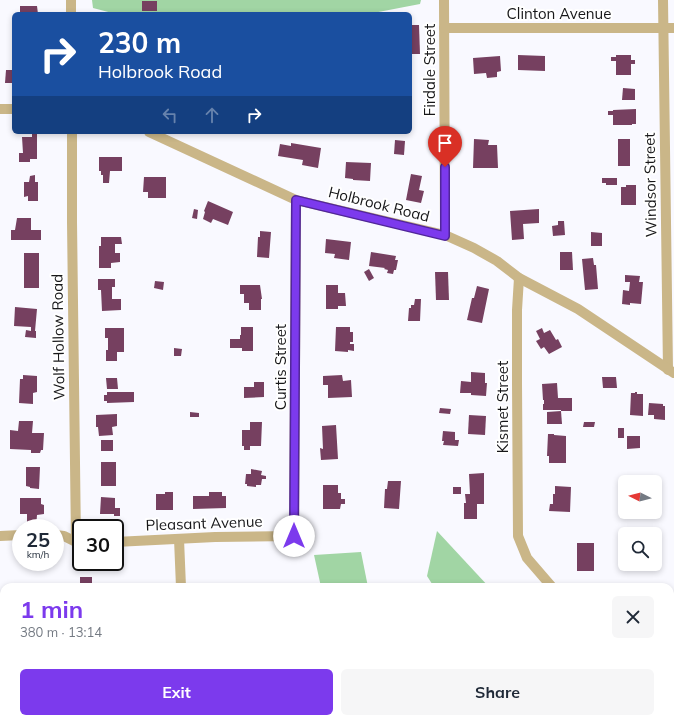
<!DOCTYPE html>
<meta charset="utf-8">
<style>
:root{--surface:#fff;--page:#f6f6f7;--text:#1f2937;--muted:#747a83;--accent:#7c3aed}
body{margin:0;font-family:Mulish,sans-serif;background:var(--page);color:var(--text);height:100vh;display:flex;flex-direction:column;font-size:15px;white-space:nowrap}
*{box-sizing:border-box;margin:0}
p{font-size:13px;color:var(--muted)}
.icon{flex:none;width:22px;height:22px;fill:none;stroke:currentColor;stroke-width:2;stroke-linecap:round;stroke-linejoin:round}
.map{position:relative;flex:1;overflow:hidden}
.panel{position:absolute;left:0px;top:583px;width:674px;height:140px;display:flex;flex-direction:column;background:var(--surface);border-radius:12px 12px 0 0;box-shadow:0 2px 6px #0003}
.panel>*{flex:none}
.hud{position:absolute;left:12px;top:12px;width:400px;height:122px;border-radius:6px;box-shadow:0 2px 6px #0003;background:#1a4fa0;color:#fff;overflow:hidden}
.needle{width:26px;rotate:276deg}
.fabs{position:absolute;left:618px;top:475px;display:grid;gap:8px}
.fabs a{display:grid;place-items:center;width:44px;height:44px;border-radius:6px;background:var(--surface);box-shadow:0 2px 6px #0003;font-size:20px}
.speed{position:absolute;left:12px;top:519px;display:flex;gap:8px;font-size:20px;font-weight:700;text-align:center}
.speed>*{display:grid;place-content:center;width:52px;height:52px;border-radius:50%;background:var(--surface);box-shadow:0 2px 6px #0003;line-height:1}
.speed small{font-size:10px;font-weight:400}
.speed .limit{border:2px solid #111;border-radius:6px;background:#fff;color:#111}
.pin{position:absolute;display:grid;place-items:center;width:34px;height:34px;color:#fff;margin:-41px -17px;border-radius:50% 50% 50% 0;rotate:-45deg;box-shadow:0 0 4px #0007}
.pin .icon{rotate:45deg}
.me{position:absolute;width:44px;margin:-22px;rotate:0deg;stroke-linejoin:round;filter:drop-shadow(0 0 3px #0008)}
.turn{display:flex;align-items:center;gap:14px;height:84px;padding:0 20px;font-size:18px}
.turn .icon{width:52px;height:52px;stroke-width:2.5}
.turn b{display:block;font-size:28px;line-height:34px}
.lanes{display:flex;align-items:center;height:38px;padding:0 20px;background:#0003;justify-content:center;gap:20px;direction:ltr}
.lanes .off{opacity:.35}
.round{display:grid;place-items:center;flex:none;width:42px;height:42px;border-radius:6px;background:var(--page)}
.headline{display:flex;align-items:center;justify-content:space-between;height:68px;padding:0 20px}
h1{font-size:24px;font-weight:700;line-height:30px;color:var(--accent)}
.button{display:flex;gap:8px;margin-top:auto;padding:8px 20px}
.button a{flex:1;height:46px;border-radius:6px;background:var(--accent);color:#fff;font-size:16px;font-weight:700;line-height:46px;text-align:center}
.button a+a{background:var(--page);color:var(--text)}
.map>svg:first-child{display:block}
.forest{fill:#a1d5a4}
.building{fill:#764060}
.lines{fill:none;stroke-linecap:round;stroke-linejoin:round}
.minor{stroke:#cab688;stroke-width:10}
.route-casing{stroke:#51269a;stroke-width:10}
.route{stroke:#7c3aed;stroke-width:7}
.labels{text-anchor:middle;dominant-baseline:central;stroke-width:4;stroke-linejoin:round;paint-order:stroke}
.street-label{font-size:15px;fill:#171719;stroke:#fff}
</style>
<div class="map">
<svg width="674" height="723" viewBox="0 0 674 723">
<rect width="100%" height="100%" fill="#f9f9ff"/>
<!-- forest -->
<g class="forest">
<polygon points="92,0 421,0 420,4 368,14 116,14 93,8"/>
<polygon points="437,531 489,587 434,587 427,576"/>
<polygon points="361,552 368,587 321,587 314,555"/>
</g>
<!-- building -->
<g class="building">
<rect x="142" y="1" width="15" height="10"/>
<polygon points="20,6 37,6 38,14 20,13"/>
<polygon points="410,25 419,25 420,54 410,54"/>
<polygon points="518,55 545,56 545,71 518,70"/>
<polygon points="616,55 631,55 631,60 635,60 635,64 631,64 631,75 616,75 616,61 611,61 611,57 616,57"/>
<polygon points="500,56 501,71 497,72 497,77 487,78 486,73 474,74 473,58"/>
<polygon points="6,70 14,70 14,83 5,83"/>
<polygon points="623,88 635,89 635,100 622,100"/>
<polygon points="636,109 636,124 632,124 632,125 613,125 613,115 608,115 608,111 613,111 613,110"/>
<polygon points="32,132 37,132 37,159 30,159 30,162 19,162 19,153 23,153 22,137 32,137"/>
<polygon points="474,139 489,140 488,145 497,145 498,168 473,168"/>
<rect x="618" y="139" width="12" height="27"/>
<polygon points="395,140 405,141 404,155 394,154"/>
<polygon points="291,143 321,148 318,168 302,165 303,160 278,156 280,144 291,146"/>
<polygon points="99,157 122,157 122,171 110,171 109,183 103,183 103,175 101,175 101,171 99,171"/>
<polygon points="346,162 371,163 370,181 353,180 353,179 345,178"/>
<polygon points="411,174 422,176 419,190 424,191 421,203 406,200"/>
<polygon points="35,175 35,182 38,182 38,201 28,201 28,196 24,197 24,182 29,182 30,176"/>
<polygon points="144,177 166,177 166,198 148,198 148,192 143,192"/>
<polygon points="602,178 617,178 617,185 606,185 606,183 602,183"/>
<polygon points="626,185 636,185 636,205 621,205 621,187 626,187"/>
<polygon points="208,201 233,212 228,225 213,219 211,223 203,219 205,212 204,211"/>
<polygon points="194,209 198,210 197,219 192,218"/>
<polygon points="539,209 539,223 523,224 524,239 512,240 510,211"/>
<polygon points="17,218 31,218 31,230 41,230 41,240 11,240 11,230 15,230"/>
<polygon points="558,221 564,221 565,235 553,236 552,226 558,225"/>
<polygon points="260,231 271,232 269,258 257,257 258,237 260,237"/>
<polygon points="591,232 602,233 602,246 591,246"/>
<polygon points="101,237 121,237 122,244 115,244 115,253 120,253 120,262 111,263 111,268 99,268 99,246 101,246"/>
<polygon points="326,239 351,242 349,260 334,258 335,254 325,253"/>
<polygon points="371,252 396,256 395,260 398,260 396,270 394,270 393,274 387,273 388,270 384,269 385,268 369,266"/>
<polygon points="560,252 572,252 573,270 560,270"/>
<rect x="24" y="253" width="15" height="35"/>
<polygon points="593,258 594,265 596,265 598,289 585,290 582,259"/>
<polygon points="369,269 374,278 369,281 364,272"/>
<polygon points="435,272 448,272 449,300 436,300"/>
<polygon points="625,275 640,276 639,282 643,282 641,304 630,303 630,305 622,304 623,290 629,291 630,282 625,282"/>
<polygon points="98,279 115,279 115,287 112,287 112,299 121,299 121,310 102,311 101,290 98,290"/>
<polygon points="155,281 164,282 163,290 154,288"/>
<polygon points="240,285 260,285 262,299 261,299 261,310 249,310 249,303 244,303 244,294 240,294"/>
<polygon points="326,285 338,285 338,293 345,293 346,306 338,306 338,309 326,309"/>
<polygon points="477,286 489,289 482,323 467,320 472,298 474,298"/>
<polygon points="415,299 421,299 420,321 408,321 409,308 411,308 411,305 414,305"/>
<polygon points="15,307 37,309 35,331 36,331 36,338 25,337 26,330 31,331 31,327 14,326"/>
<polygon points="241,327 253,327 253,351 242,351 242,348 230,348 230,339 240,339 240,335 241,335"/>
<polygon points="336,327 350,327 350,332 353,332 353,342 350,342 350,344 354,344 354,351 348,350 348,352 335,351"/>
<polygon points="105,328 124,328 124,352 117,352 117,361 106,361 106,350 108,350 108,338 105,338"/>
<polygon points="542,328 544,333 550,330 556,340 558,339 562,347 549,354 544,347 541,349 536,341 540,339 536,331"/>
<polygon points="174,348 182,349 181,356 174,356"/>
<polygon points="471,372 485,373 485,383 487,383 486,396 471,395 471,393 460,393 461,381 471,382"/>
<polygon points="23,375 37,376 37,392 33,393 33,404 19,403 20,379 23,379"/>
<polygon points="342,375 343,381 351,380 352,397 328,398 328,385 323,385 323,376"/>
<polygon points="602,377 616,377 617,388 603,388"/>
<polygon points="106,378 117,378 118,389 107,389"/>
<polygon points="254,382 264,382 264,397 244,398 244,387 254,387"/>
<polygon points="557,383 558,398 572,398 572,411 561,411 561,410 543,410 543,404 544,404 544,400 543,400 542,384"/>
<polygon points="107,392 134,392 134,402 107,403 107,401 104,401 104,395 107,395"/>
<polygon points="635,392 637,392 637,394 643,394 643,416 630,415 631,393 635,393"/>
<polygon points="649,403 663,404 663,406 665,406 665,420 654,419 654,415 648,415"/>
<polygon points="440,408 451,409 450,414 439,413"/>
<polygon points="561,411 562,424 547,424 547,412"/>
<polygon points="190,412 199,413 199,417 190,417"/>
<polygon points="117,414 117,426 112,427 113,435 99,436 98,427 96,427 96,415"/>
<polygon points="469,415 486,416 485,435 468,434"/>
<polygon points="19,421 33,421 32,433 44,433 43,450 41,450 40,453 31,453 31,450 10,449 10,430 18,431"/>
<polygon points="250,422 262,422 261,446 250,446 250,450 244,450 244,446 242,446 242,430 250,430"/>
<polygon points="584,422 595,422 594,427 583,427"/>
<polygon points="336,425 338,459 321,460 320,448 323,449 322,426"/>
<rect x="618" y="428" width="6" height="10"/>
<polygon points="443,431 455,432 455,440 459,440 458,446 443,445 444,441 442,441"/>
<polygon points="548,434 554,434 554,435 566,436 566,463 549,463 549,456 547,456"/>
<polygon points="627,436 640,436 640,448 627,449"/>
<rect x="101" y="440" width="12" height="11"/>
<rect x="101" y="462" width="15" height="24"/>
<polygon points="26,467 40,467 39,489 30,488 30,487 26,486"/>
<polygon points="251,469 262,471 261,475 266,476 266,479 262,479 261,485 256,485 256,487 247,486 247,484 245,484 246,474 251,474"/>
<polygon points="484,473 484,504 477,504 477,519 464,519 464,503 466,503 465,494 470,494 469,474"/>
<polygon points="388,481 401,481 399,509 384,508 385,489 387,489"/>
<polygon points="323,485 338,485 338,493 341,493 341,499 345,499 345,504 341,504 340,509 323,509"/>
<polygon points="555,486 571,487 570,512 549,511 550,504 553,504 553,494 555,494"/>
<rect x="453" y="487" width="8" height="7"/>
<polygon points="165,492 173,492 173,510 156,510 156,494 165,494"/>
<polygon points="209,492 222,492 222,496 226,496 226,508 193,509 193,496 209,496"/>
<polygon points="101,497 115,498 115,508 120,508 120,516 114,516 114,514 100,514"/>
<polygon points="20,498 41,498 41,504 44,505 44,514 37,515 36,528 27,527 27,514 20,514"/>
<rect x="577" y="543" width="17" height="28"/>
<rect x="80" y="577" width="12" height="10"/>
<polygon points="134,583 164,584 164,587 133,587"/>
<polygon points="448,719 474,719 470,723 451,723"/>
</g>
<g class="lines">
<!-- minor -->
<g class="minor">
<polyline points="71,0 71,14"/>
<polyline points="444,0 445,235"/>
<polyline points="663,0 668,370"/>
<polyline points="444,28 674,28"/>
<polyline points="0,109 14,109"/>
<polyline points="72,132 72,222 76,542"/>
<polyline points="149,132 296,200 445,235 474,248 497,261 519,278 578,309 674,373"/>
<polyline points="519,278 517,310 517,383 518,536 527,558 552,587"/>
<polyline points="55,535 64,536 76,542 81,542"/>
<polyline points="0,536 21,535"/>
<polyline points="179,539 181,587"/>
<polyline points="115,542 215,537 294,536 296,200"/>
<polyline points="593,719 593,723"/>
<polyline points="184,723 184,719"/>
</g>
</g>
<g class="lines">
<!-- route casing -->
<g class="route-casing">
<polyline id="route" points="294,536 296,200 445,236 445,167"/>
</g>
<!-- route -->
<use href="#route" class="route"/>
</g>
<g class="labels">
<!-- street labels -->
<g class="street-label">
<text x="559" y="13">Clinton Avenue</text>
<text transform="translate(429 70) rotate(-90)">Firdale Street</text>
<text transform="translate(650 185) rotate(-91)">Windsor Street</text>
<text transform="translate(379 204) rotate(14)">Holbrook Road</text>
<text transform="translate(58 337) rotate(-91)">Wolf Hollow Road</text>
<text transform="translate(280 367) rotate(-90)">Curtis Street</text>
<text transform="translate(502 407) rotate(-90)">Kismet Street</text>
<text transform="translate(204 523) rotate(-2)">Pleasant Avenue</text>
</g>
</g>
</svg>
<div class="fabs">
<a><svg class="needle" viewBox="-14 -14 28 28"><path d="M0-13l5 13h-10z" fill="#e53935"/><path d="M0 13l5-13h-10z" fill="#747a83"/></svg></a>
<a><svg class="icon" aria-label="search" viewBox="0 0 24 24"><circle cx="10" cy="10" r="6"/><path d="M15 15l6 6"/></svg></a>
</div>
<div class="speed"><div>25<small>km/h</small></div><div class="limit">30</div></div>
<div class="pin" style="left:445px;top:167px;background:#d93025"><svg class="icon" aria-label="arrive" viewBox="0 0 24 24"><path d="M6 21V4h12l-3 4 3 4H6"/></svg></div>
<svg class="me" style="left:294px;top:536px" viewBox="-20 -20 40 40"><circle r="19" fill="#fff"/><path d="M0-13L10 11 0 6-10 11z" fill="#7c3aed"/></svg>
<div class="hud">
<div class="turn"><svg class="icon" aria-label="right" viewBox="0 0 24 24"><path d="M7 20v-9h11M14 6l5 5-5 5"/></svg><div><b>230 m</b>Holbrook Road</div></div>
<div class="lanes"><svg class="icon off" aria-label="left" viewBox="0 0 24 24"><path d="M17 20v-9H6M10 6l-5 5 5 5"/></svg><svg class="icon off" aria-label="ahead" viewBox="0 0 24 24"><path d="M12 20V5M6 11l6-6 6 6"/></svg><svg class="icon" aria-label="right" viewBox="0 0 24 24"><path d="M7 20v-9h11M14 6l5 5-5 5"/></svg></div>
</div>
<section class="panel">
<div class="headline"><div><h1>1 min</h1><p>380 m · 13:14</p></div><a class="round"><svg class="icon" aria-label="close" viewBox="0 0 24 24"><path d="M6 6l12 12M18 6L6 18"/></svg></a></div>
<div class="button"><a>Exit</a><a>Share</a></div>
</section>
</div>
